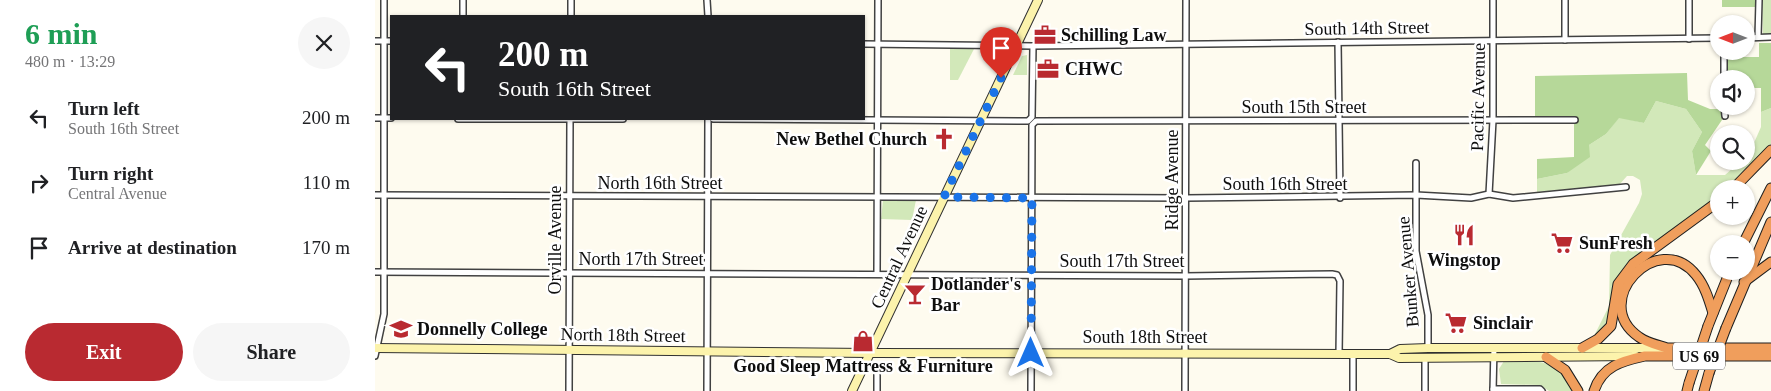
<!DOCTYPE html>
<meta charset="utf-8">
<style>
:root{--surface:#fff;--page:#f6f6f6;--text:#202124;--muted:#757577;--accent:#b92a31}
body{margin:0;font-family:"Times New Roman",serif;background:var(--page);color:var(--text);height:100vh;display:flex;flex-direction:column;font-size:19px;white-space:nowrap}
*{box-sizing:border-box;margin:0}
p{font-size:16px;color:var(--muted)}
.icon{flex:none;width:28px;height:28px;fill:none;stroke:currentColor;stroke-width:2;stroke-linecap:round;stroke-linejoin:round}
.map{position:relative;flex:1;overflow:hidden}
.side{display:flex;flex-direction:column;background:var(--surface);width:375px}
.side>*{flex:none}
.guide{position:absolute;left:15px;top:15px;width:475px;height:105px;border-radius:0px;box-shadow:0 1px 4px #0004;background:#202124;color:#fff;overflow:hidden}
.needle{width:32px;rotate:270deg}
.buttons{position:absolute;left:1335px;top:15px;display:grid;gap:10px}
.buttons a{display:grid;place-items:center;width:45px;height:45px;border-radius:50%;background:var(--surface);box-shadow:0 1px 4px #0004;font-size:25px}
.pin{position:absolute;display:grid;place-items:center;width:42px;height:42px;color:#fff;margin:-51px -21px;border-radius:50% 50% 50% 0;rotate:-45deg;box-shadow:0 0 5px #0007}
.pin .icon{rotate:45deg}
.me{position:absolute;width:55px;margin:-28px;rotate:0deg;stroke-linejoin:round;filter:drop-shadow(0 0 4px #0008)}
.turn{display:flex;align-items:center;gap:18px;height:105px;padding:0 25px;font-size:22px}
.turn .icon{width:65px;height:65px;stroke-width:2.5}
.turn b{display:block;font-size:35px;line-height:42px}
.round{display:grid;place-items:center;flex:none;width:52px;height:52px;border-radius:26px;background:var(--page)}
.head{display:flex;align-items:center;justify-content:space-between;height:85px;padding:0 25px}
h1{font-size:30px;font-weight:600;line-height:38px;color:#1e9e55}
.button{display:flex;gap:10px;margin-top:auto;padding:10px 25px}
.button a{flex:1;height:58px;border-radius:30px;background:var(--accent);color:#fff;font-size:20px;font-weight:600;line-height:58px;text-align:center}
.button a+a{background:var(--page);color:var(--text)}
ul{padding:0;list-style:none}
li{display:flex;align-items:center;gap:15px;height:65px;padding:0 25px}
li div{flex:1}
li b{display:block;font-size:19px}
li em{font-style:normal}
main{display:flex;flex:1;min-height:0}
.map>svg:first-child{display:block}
.green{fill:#d2e8b9}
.forest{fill:#b6d899}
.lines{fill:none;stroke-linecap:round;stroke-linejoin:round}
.minor-casing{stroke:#414141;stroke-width:8}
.secondary-casing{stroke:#303030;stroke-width:10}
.motorway-casing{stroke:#1f1f1f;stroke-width:11}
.minor{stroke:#fff;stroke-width:5}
.secondary{stroke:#fcf3ac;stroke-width:8}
.motorway{stroke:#f09e5c;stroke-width:9}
.motorway-bridge-casing{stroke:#1f1f1f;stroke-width:11;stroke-linecap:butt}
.motorway-bridge{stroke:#f09e5c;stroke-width:9}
.route{stroke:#1a73e8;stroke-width:9;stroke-dasharray:0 16.2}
.labels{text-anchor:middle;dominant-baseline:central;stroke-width:5;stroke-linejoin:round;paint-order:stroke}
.shield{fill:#fff;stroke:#565656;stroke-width:1}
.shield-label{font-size:16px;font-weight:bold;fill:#0e0e0e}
.street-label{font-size:18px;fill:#0e0e0e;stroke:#fff}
.poi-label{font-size:18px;font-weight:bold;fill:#0e0e0e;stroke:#fff;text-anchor:start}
</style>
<main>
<section class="side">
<div class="head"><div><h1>6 min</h1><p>480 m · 13:29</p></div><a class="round"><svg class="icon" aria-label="close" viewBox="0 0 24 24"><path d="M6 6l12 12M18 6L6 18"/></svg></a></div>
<ul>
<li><svg class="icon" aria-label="left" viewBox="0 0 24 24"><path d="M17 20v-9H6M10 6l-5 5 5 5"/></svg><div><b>Turn left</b><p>South 16th Street</p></div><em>200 m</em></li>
<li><svg class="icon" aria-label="right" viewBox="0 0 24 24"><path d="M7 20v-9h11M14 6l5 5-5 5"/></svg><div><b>Turn right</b><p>Central Avenue</p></div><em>110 m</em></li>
<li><svg class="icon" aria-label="arrive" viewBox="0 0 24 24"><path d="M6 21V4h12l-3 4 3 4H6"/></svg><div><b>Arrive at destination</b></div><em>170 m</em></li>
</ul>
<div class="button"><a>Exit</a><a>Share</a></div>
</section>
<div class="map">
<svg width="1396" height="391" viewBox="0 0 1396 391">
<rect width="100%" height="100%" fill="#fefbef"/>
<!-- green -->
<g class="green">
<polygon points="1387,0 1396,0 1396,35 1388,34"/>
<polygon points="575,49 599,49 583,80 575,80"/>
<polygon points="652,55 652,75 638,75 647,56"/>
<path d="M 1281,101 L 1311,109 L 1327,132 L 1317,151 L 1321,175 L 1350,175 L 1366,161 L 1371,161 L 1386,127 L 1386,112 L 1396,108 L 1396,144 L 1353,189 L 1344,189 L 1344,196 L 1253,262 C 1237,281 1236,301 1233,325 L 1218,338 L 1234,306 L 1235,255 L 1264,203 L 1267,194 L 1265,180 L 1258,176 L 1252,176 L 1244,185 L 1162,192 L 1162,179 L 1192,173 L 1214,145 L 1231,134 L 1244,117 L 1269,123 Z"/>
<polygon points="508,200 541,200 537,220 506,219"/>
<path d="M 1129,361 C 1161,361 1182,357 1198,391 L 1174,391 L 1165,385 L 1126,384 L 1124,369 Z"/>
</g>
<!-- forest -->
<g class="forest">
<rect x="1347" y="0" width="34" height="7"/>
<polygon points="1384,43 1396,43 1396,108 1386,112 1386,88 1371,88 1371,79 1351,79 1351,57 1384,57"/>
<polygon points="1312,73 1313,100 1335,109 1347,109 1347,120 1330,145 1336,151 1321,175 1317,151 1327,132 1311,109 1281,101 1269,123 1244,118 1231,134 1214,145 1215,157 1192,173 1162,179 1162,159 1199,157 1199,116 1160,116 1160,76"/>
</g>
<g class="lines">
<!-- minor casing -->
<g class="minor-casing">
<g id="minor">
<polyline points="332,0 333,16"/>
<polyline points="1190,0 1190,40"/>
<polyline points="1314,0 1314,39"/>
<polyline points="88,16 88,0"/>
<polyline points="196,16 196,0"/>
<polyline points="1383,37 1384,0"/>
<polyline points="1371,38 1396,37"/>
<polyline points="0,41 16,41"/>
<polyline points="963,42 965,198"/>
<polyline points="489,44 658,46 1344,38"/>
<polyline points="1349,51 1349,79"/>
<polyline points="1349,106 1350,116"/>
<polyline points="0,118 16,118"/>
<polyline points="83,119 248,119"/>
<polyline points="338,119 653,121 657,117 658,46"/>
<polyline points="1041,163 1041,251 1053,315 1053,348"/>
<polyline points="1114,194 1118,120 1118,0"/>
<polyline points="0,195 811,198 1041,195 1096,198 1114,194 1138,198 1251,187"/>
<polyline points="0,272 810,276 957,274 962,275 965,281 964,354"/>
<polyline points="502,273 503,0"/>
<polyline points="978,354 978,391"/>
<polyline points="0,356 9,314 9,0"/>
<polyline points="1118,389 1165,389 1167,391"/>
<polyline points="194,391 195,119"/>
<polyline points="332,391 333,119"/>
<polyline points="502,391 502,371"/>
<polyline points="656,391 657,125 661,121 1200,120"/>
<polyline points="810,391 811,0"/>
<polyline points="1050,391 1050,358"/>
<polyline points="1118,391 1119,347"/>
</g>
</g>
<!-- secondary casing -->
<g class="secondary-casing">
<g id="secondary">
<polyline points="0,348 495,353 978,354 1015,354 1024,358 1261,356"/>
<polyline points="1015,354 1025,349 1053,348 1288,348"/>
<polyline points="477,391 663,0"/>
</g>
</g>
<!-- motorway casing -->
<g class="motorway-casing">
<g id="motorway">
<polyline points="1358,189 1396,150"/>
<polyline points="1368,244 1396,188"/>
<polyline points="1369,282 1396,262"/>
<path d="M 1338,313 C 1334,300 1330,286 1321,275 C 1283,227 1213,302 1264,337 C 1272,343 1283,345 1292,348 L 1396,348"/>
<polyline points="1333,326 1355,271"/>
<polyline points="1351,328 1396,222"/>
<polyline points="1207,348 1223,339 1236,326 1243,284 1258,264 1344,201"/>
<polyline points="1171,357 1190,370 1203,391"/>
<path d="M 1219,391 C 1227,366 1247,361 1270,356 L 1396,356"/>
<polyline points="1312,391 1314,383"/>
<polyline points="1329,391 1334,373"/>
</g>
</g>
<!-- minor -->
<use href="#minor" class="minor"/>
<!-- secondary -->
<use href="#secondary" class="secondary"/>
<!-- motorway -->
<use href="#motorway" class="motorway"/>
<!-- motorway-bridge casing -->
<g class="motorway-bridge-casing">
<g id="motorway-bridge">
<polyline points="1334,373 1351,328"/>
<polyline points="1314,383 1333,326"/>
</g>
</g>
<!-- motorway-bridge -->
<use href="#motorway-bridge" class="motorway-bridge"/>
</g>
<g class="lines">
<!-- route -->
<polyline class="route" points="626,78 569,197 657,198 656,353"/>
</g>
<!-- icons -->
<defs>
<g id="office-bare" transform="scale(1.725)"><path d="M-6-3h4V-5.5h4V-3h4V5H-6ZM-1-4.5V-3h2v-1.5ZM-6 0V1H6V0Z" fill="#b92a31" stroke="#fff" stroke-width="2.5" paint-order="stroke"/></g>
<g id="church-bare" transform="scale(1.725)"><path d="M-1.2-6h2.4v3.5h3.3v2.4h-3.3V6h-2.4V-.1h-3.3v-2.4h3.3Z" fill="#b92a31" stroke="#fff" stroke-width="2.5" paint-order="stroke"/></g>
<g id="restaurant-bare" transform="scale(1.725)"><path d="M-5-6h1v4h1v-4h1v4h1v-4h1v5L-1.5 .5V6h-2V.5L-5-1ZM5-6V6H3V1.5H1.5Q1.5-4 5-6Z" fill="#b92a31" stroke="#fff" stroke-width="2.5" paint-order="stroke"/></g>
<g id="supermarket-bare" transform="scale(1.725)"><path d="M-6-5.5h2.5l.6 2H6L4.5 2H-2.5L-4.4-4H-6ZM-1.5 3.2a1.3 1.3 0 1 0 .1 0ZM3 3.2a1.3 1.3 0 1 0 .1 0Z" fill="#b92a31" stroke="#fff" stroke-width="2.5" paint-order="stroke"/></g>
<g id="bar-bare" transform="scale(1.725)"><path d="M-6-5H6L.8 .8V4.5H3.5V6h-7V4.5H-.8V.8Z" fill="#b92a31" stroke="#fff" stroke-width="2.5" paint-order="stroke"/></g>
<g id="university-bare" transform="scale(1.725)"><path d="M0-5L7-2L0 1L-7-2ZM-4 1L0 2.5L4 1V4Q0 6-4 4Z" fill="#b92a31" stroke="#fff" stroke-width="2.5" paint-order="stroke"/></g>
<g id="shop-bare" transform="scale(1.725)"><path d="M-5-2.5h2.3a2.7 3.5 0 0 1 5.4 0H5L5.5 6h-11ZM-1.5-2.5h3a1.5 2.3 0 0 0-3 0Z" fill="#b92a31" stroke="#fff" stroke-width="2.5" paint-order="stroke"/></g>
</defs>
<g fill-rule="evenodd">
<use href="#office-bare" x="670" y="35"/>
<use href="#office-bare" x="673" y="69"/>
<use href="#church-bare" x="569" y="139"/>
<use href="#restaurant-bare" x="1089" y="235"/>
<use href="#supermarket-bare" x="1187" y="243"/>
<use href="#bar-bare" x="540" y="294"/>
<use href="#supermarket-bare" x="1081" y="323"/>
<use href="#university-bare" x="26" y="329"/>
<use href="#shop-bare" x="488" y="341"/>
</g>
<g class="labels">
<!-- shield labels -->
<rect class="shield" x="1298" y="342.5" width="52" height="27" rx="4"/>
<g class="shield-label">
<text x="1324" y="356">US 69</text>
</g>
<!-- street labels -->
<g class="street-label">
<text transform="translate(992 28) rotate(-1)">South 14th Street</text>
<text transform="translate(1103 97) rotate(-89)">Pacific Avenue</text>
<text x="929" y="107">South 15th Street</text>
<text transform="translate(797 180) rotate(-90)">Ridge Avenue</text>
<text x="285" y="183">North 16th Street</text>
<text x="910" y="184">South 16th Street</text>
<text transform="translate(180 240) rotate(-90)">Orville Avenue</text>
<text transform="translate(524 257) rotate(-65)">Central Avenue</text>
<text x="266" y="259">North 17th Street</text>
<text x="747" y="261">South 17th Street</text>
<text transform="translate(1033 272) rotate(-95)">Bunker Avenue</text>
<text transform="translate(248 335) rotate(1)">North 18th Street</text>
<text x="770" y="337">South 18th Street</text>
</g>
<!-- poi labels -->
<g class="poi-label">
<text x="686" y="35">Schilling Law</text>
<text x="690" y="69">CHWC</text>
<text x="552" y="139" text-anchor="end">New Bethel Church</text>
<text x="1204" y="243">SunFresh</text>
<text x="1089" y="260" text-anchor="middle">Wingstop</text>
<text x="556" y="284">Dotlander's<tspan x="556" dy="21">Bar</tspan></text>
<text x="1098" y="323">Sinclair</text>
<text x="42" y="329">Donnelly College</text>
<text x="488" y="366" text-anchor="middle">Good Sleep Mattress &amp; Furniture</text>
</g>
</g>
</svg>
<div class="buttons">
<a><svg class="needle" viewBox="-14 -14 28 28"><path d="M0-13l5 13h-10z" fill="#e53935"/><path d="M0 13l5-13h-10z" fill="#757577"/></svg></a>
<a><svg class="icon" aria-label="sound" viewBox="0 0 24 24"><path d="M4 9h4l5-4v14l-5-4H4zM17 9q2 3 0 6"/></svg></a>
<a><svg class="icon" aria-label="search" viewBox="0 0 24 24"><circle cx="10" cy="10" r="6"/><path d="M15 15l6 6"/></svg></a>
<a>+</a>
<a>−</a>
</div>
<div class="pin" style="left:626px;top:78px;background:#d93025"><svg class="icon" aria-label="arrive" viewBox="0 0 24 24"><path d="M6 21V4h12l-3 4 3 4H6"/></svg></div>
<svg class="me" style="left:656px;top:353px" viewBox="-20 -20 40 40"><path d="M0-17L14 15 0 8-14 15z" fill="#1a73e8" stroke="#fff" stroke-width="4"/></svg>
<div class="guide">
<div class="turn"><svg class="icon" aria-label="left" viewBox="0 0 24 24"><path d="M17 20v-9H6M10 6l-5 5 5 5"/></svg><div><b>200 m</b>South 16th Street</div></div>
</div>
</div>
</main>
